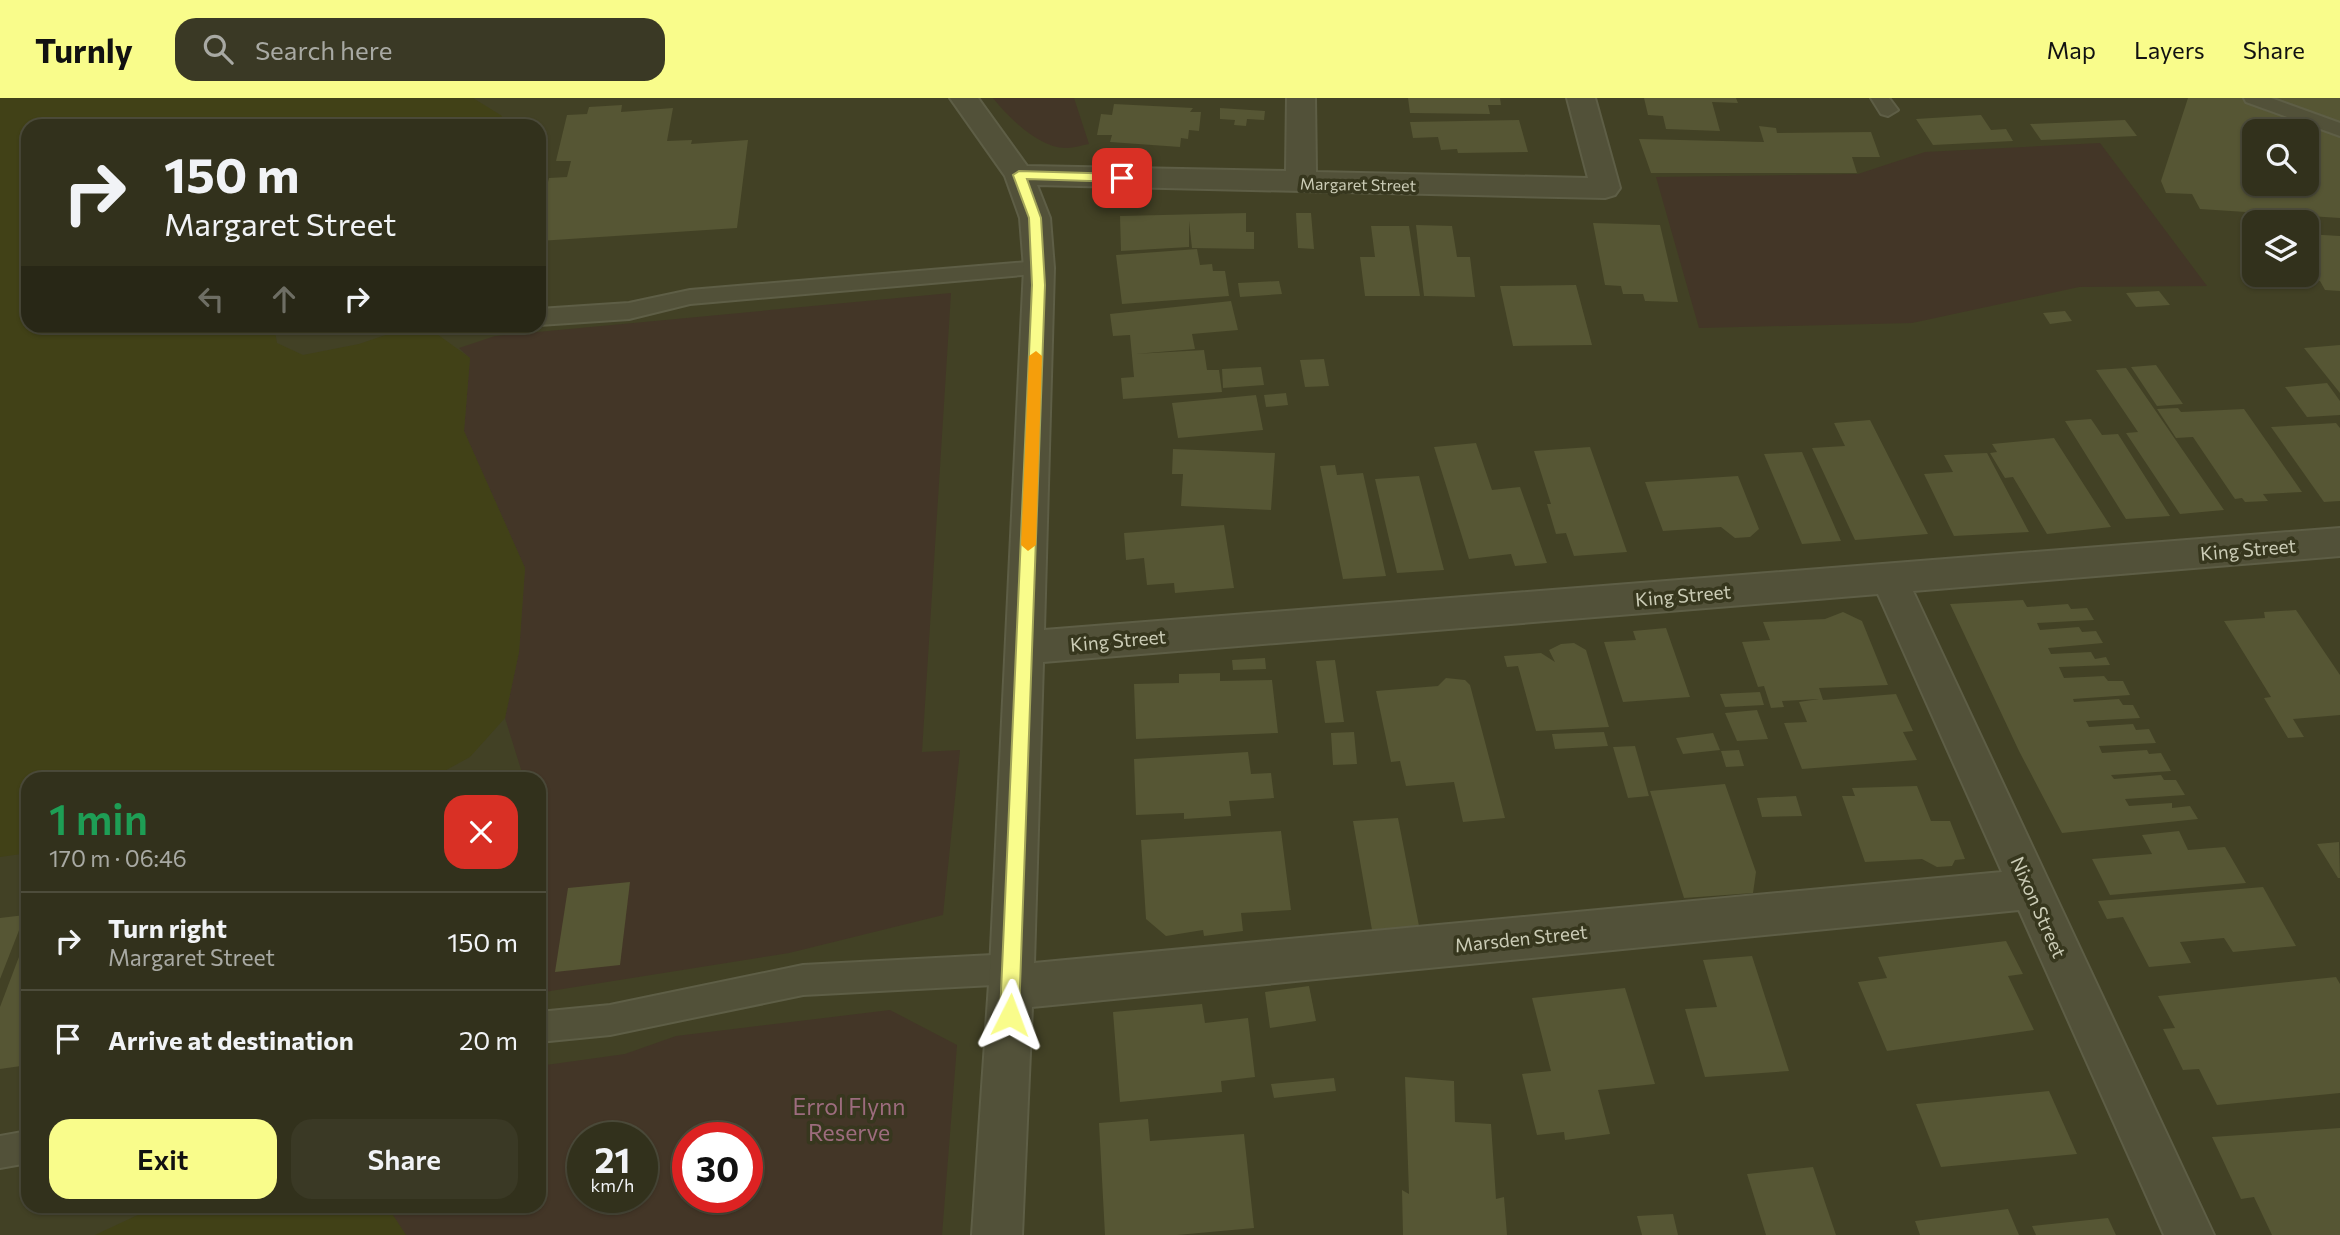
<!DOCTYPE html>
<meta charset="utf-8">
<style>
:root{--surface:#32311c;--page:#3a3925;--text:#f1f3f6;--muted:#a8a9a3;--line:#4d4c3b;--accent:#f9fc8b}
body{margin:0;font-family:Commissioner,sans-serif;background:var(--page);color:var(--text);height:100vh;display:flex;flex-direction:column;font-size:26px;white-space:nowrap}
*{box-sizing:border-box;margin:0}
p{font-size:23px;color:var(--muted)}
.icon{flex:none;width:38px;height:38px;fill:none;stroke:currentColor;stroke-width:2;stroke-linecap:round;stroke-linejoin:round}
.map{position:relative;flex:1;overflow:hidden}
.details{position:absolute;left:21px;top:674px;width:525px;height:441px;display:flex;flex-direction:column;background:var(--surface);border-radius:21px;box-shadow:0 2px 5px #0004,0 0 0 2px var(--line)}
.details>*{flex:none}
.guide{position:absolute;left:21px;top:21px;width:525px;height:214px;border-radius:21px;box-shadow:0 2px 5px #0004,0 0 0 2px var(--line);background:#32311c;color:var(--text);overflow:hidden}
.controls{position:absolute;left:2242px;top:21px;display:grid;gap:14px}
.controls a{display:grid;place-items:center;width:77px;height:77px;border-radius:14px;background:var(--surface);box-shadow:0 2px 5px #0004,0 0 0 2px var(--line);font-size:35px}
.speed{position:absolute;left:567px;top:1024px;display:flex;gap:14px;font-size:35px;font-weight:700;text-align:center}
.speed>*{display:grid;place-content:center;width:91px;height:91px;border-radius:50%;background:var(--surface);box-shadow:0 2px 5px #0004,0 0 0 2px var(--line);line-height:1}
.speed small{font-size:18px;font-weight:400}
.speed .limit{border:10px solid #d22;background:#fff;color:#111}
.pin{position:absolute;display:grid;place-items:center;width:60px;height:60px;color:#fff;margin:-30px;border-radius:14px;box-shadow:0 4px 10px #0006}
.me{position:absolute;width:77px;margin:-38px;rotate:3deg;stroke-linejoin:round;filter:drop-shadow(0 0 5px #0008)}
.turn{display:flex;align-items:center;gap:24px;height:147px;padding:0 28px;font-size:32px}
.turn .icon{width:91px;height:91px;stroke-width:2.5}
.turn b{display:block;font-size:49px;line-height:60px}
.lanes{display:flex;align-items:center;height:66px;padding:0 28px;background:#0003;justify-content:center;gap:35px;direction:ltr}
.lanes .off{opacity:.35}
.round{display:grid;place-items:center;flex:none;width:74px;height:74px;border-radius:21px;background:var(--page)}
.summary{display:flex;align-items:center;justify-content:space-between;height:119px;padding:0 28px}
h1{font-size:42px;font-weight:600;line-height:52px;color:#1e9e55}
.button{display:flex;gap:14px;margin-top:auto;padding:14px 28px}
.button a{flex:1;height:80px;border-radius:21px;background:var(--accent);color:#111;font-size:28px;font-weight:600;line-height:80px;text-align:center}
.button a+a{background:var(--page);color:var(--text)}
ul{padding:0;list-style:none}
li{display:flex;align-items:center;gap:21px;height:98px;padding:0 28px;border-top:2px solid var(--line)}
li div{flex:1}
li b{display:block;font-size:26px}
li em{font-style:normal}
header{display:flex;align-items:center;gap:42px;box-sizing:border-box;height:98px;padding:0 35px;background:var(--accent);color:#111}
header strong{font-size:33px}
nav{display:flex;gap:38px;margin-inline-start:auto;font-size:24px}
.search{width:490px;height:63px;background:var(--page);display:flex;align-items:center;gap:18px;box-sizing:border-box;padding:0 24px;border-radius:21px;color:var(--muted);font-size:26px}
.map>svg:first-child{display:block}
.green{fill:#433627;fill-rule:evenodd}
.water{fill:#414117}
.building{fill:#565634;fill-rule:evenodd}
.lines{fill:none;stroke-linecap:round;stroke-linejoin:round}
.lane-casing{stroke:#5e5e46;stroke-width:4}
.street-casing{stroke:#5e5e46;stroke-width:4}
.lane{fill:#525139;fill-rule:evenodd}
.street{fill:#525139;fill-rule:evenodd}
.route{fill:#f9fc8b;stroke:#a2a45a;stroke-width:2}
.slow{fill:#f59e0b}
.labels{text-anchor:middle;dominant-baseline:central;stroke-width:7;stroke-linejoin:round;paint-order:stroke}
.far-street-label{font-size:16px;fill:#cbccb6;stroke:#37371e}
.street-label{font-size:19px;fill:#cbccb6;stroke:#37371e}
.near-park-label{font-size:23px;fill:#9d6c7e;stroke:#37371e}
</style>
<header>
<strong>Turnly</strong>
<div class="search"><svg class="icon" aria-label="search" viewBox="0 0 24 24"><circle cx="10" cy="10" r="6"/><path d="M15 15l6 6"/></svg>Search here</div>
<nav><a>Map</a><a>Layers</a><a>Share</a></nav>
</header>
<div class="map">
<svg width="2340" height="1137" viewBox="0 0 2340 1137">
<rect width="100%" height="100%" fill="#424125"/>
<!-- green -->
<g class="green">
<path d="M 993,0 L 1074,0 L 1089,46 C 1082,47 1074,50 1067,50 C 1040,51 1008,19 993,0 Z"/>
<polygon points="2100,45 2207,188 2079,189 1912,225 1699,230 1656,79 1858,76 1925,54"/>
<polygon points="951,195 922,654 960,652 943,817 789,855 544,894 539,844 539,681 524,681 505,620 519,554 525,470 464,333 470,260 459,250 495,238"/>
<path d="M 890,912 L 957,947 L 942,1137 L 406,1137 L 387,1108 L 539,1108 L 539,968 L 625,956 L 676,938 ZM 583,1040 L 642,1040 L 642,1099 L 583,1099 ZM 688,1040 L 747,1040 L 747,1099 L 688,1099 Z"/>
</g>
<!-- water -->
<g class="water">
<polygon points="0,0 473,0 502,18 497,28 28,28 28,228 274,228 277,245 303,257 359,246 412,228 437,236 470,260 464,333 525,470 519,554 505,620 470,659 430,681 28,681 28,755 0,759"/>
<polygon points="157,1108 387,1108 406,1137 95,1137"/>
</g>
<!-- building -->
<g class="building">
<polygon points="1408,0 1500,0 1501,7 1488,7 1490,16 1410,15"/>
<polygon points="1644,0 1736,0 1738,5 1712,4 1720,33 1666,31 1663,18 1648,17"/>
<path d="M 2188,0 L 2340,0 L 2340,120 L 2200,111 L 2192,96 L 2166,95 L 2161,83 ZM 2254,33 L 2306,33 L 2306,86 L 2254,86 Z"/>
<polygon points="1114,6 1193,10 1190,14 1201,14 1199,33 1189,32 1188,41 1181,40 1180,49 1110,44 1112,37 1097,37 1101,16 1112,17"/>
<polygon points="622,7 621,14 673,10 667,43 692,42 691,46 748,42 737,130 539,143 539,120 549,80 567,79 571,63 556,63 567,17 587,16 589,9"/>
<polygon points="1220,10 1265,13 1264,22 1247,21 1246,28 1234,27 1235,22 1220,21"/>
<polygon points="1981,17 1991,32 2006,31 2013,43 1933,47 1916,21"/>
<polygon points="1519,22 1528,54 1458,55 1457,51 1441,52 1438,39 1413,40 1410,24"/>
<polygon points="2125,22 2137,38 2041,42 2030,26"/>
<polygon points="1759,28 1776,30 1777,35 1871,34 1880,59 1852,59 1857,75 1651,75 1639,41 1764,44"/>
<polygon points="1246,115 1246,134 1254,134 1254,151 1192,150 1189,123 1189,149 1121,153 1120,118"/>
<polygon points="1296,115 1311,115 1314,151 1298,150"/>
<polygon points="1593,125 1660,127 1678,204 1645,203 1643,196 1623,196 1621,188 1605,187"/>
<polygon points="1416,127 1452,128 1457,159 1470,159 1475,199 1424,198"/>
<polygon points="1371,128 1409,128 1420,198 1365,198 1360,159 1375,159"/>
<polygon points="2306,136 2340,138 2340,193 2325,192 2320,183 2281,180 2279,177 2306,177"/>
<polygon points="1197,151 1200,167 1212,166 1213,173 1225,173 1229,198 1122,206 1116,157"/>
<polygon points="1279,183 1282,196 1240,199 1238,185"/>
<polygon points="1576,187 1592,247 1513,248 1500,188"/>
<polygon points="2159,193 2170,207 2136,209 2126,195"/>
<polygon points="1231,203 1238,232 1192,236 1195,251 1135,256 1204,252 1207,272 1219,272 1222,294 1123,301 1121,280 1134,279 1130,237 1113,238 1110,216"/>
<polygon points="2065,213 2072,223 2050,226 2043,215"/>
<polygon points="2340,247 2340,295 2304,250"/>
<polygon points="1324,261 1329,288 1305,289 1300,262"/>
<polygon points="2156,267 2183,306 2157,308 2131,269"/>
<polygon points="1261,269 1264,287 1223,290 1222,271"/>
<polygon points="2126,270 2224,412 2180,416 2126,335 2138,334 2096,272"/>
<polygon points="2327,285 2340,303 2340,317 2307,319 2285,289"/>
<polygon points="1286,295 1288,307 1266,309 1264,297"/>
<polygon points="1256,297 1263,332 1178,340 1172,305"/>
<polygon points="2178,310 2181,314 2244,311 2302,394 2263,396 2268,403 2245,404 2242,400 2235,401 2193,339 2176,340 2157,311"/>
<polygon points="2091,321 2102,337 2118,336 2170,418 2126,421 2065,323"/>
<polygon points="1870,322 1928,436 1855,442 1812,350 1845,348 1834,325"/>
<polygon points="2336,325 2340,330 2340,403 2324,404 2271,329"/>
<polygon points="2054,340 2111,429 2047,436 2013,379 2005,380 1990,355 1997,354 1992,346"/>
<polygon points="1476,345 1492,392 1520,389 1547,465 1515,468 1511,456 1469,461 1434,349"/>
<polygon points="1590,349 1627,454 1574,458 1566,435 1556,436 1547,406 1551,406 1534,353"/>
<polygon points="1173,351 1275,355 1271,412 1181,408 1183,376 1172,376"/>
<polygon points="1802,354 1841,443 1802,446 1764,356"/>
<polygon points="1987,355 2029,434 1954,438 1924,376 1953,374 1944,357"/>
<polygon points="1335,367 1337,377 1363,375 1386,478 1343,481 1320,368"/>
<polygon points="1419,378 1444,472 1397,475 1375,381"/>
<polygon points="1738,378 1759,431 1750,439 1735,440 1721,429 1663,433 1645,384"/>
<polygon points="1224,427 1234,490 1175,495 1174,485 1147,487 1144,460 1126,462 1124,435"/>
<polygon points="2023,502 2027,509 2068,506 2071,511 2087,510 2094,522 2037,525 2040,532 2079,529 2082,534 2096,533 2103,545 2048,550 2051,556 2091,554 2095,561 2106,559 2110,567 2059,569 2064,580 2104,578 2108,583 2123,583 2130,597 2073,601 2074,604 2119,601 2123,607 2133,607 2140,620 2086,623 2089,629 2133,626 2136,632 2149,631 2156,645 2099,648 2102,655 2147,652 2149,656 2161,655 2171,673 2111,677 2114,681 2161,677 2164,682 2176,682 2185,697 2125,701 2129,708 2172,705 2172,710 2190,708 2198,721 2062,735 2019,653 1950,506"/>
<polygon points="2296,512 2340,577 2340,617 2293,621 2304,639 2288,640 2264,600 2271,599 2224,523 2265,520 2264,514"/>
<polygon points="1843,514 1862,523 1888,587 1819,590 1823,602 1896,596 1913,633 1903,634 1917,662 1802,671 1784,625 1807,624 1799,604 1819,601 1782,603 1784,609 1771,610 1764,588 1758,589 1742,544 1770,542 1763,524 1825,521"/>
<polygon points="1666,530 1690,599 1623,604 1604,544 1636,542 1633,533"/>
<polygon points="1574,545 1586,552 1609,629 1536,633 1518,568 1507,569 1504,558 1541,555 1555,564 1549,552 1561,546"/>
<polygon points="1265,560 1266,571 1233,572 1232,562"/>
<polygon points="1335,562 1344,624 1325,625 1316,563"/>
<polygon points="1220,575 1220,583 1272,582 1278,635 1136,641 1134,586 1179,585 1179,576"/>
<polygon points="1446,580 1465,582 1470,587 1505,720 1463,724 1454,684 1406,688 1400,663 1391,664 1376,593 1438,588"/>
<polygon points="1760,594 1764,607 1725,609 1720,596"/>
<polygon points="1757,612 1768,641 1737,643 1725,615"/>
<polygon points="1354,634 1357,666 1333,667 1331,635"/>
<polygon points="1604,634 1608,648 1555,651 1552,636"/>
<polygon points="1713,635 1720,652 1683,656 1676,640"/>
<polygon points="1635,648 1649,698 1628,700 1613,649"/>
<polygon points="1739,652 1744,668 1726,669 1721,653"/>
<polygon points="1248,654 1251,676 1271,675 1274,700 1229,703 1231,718 1184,721 1184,715 1136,717 1134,661"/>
<polygon points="1725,686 1756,774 1753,795 1684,800 1650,693"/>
<polygon points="1917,688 1931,723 1950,723 1965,761 1955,762 1952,768 1937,769 1922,761 1865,764 1842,698 1855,698 1852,690"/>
<polygon points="1796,698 1802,718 1762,719 1757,700"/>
<polygon points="1398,720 1419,828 1372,832 1353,723"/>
<polygon points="1281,733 1291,812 1241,815 1243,833 1204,838 1203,832 1166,838 1146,821 1141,742"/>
<polygon points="2179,733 2188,752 2225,749 2246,785 2110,797 2092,761 2152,756 2142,737"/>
<polygon points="2339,744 2340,780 2338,780 2317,746"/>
<polygon points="630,784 620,867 555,874 568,790"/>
<polygon points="2263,789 2296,848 2233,854 2224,840 2180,844 2191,865 2149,869 2123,819 2107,821 2098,803"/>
<polygon points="25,817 0,881 0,820"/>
<polygon points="28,835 28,967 0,971 0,909"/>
<polygon points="2006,843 2023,876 2008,878 2034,932 1887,953 1858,884 1887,880 1878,859"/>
<polygon points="1752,858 1789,973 1705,979 1685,911 1717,909 1703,862"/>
<polygon points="2336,879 2340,886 2340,995 2217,1007 2199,971 2183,972 2163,931 2175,930 2158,898"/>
<polygon points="1309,888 1316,923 1270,930 1265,894"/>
<polygon points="1625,890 1655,986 1598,992 1610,1036 1565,1042 1564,1034 1537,1037 1522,976 1551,973 1532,900"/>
<polygon points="1202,906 1205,925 1248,920 1255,979 1221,983 1222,994 1120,1004 1113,914"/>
<polygon points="1405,979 1454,983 1455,1024 1491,1026 1496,1101 1504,1099 1507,1137 1403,1137 1402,1092 1409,1096"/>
<polygon points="1334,980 1336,993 1274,1000 1271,986"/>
<polygon points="2049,993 2077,1056 1941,1069 1916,1006"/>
<polygon points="1148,1021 1150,1043 1244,1036 1254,1130 1177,1137 1105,1137 1099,1025"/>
<polygon points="2340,1030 2340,1137 2272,1137 2254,1099 2241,1101 2212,1039"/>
<polygon points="1813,1069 1836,1137 1766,1137 1747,1076"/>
<polygon points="2008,1111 2019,1137 1920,1137 1915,1123"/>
<polygon points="1673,1116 1678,1137 1642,1137 1637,1118"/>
<polygon points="2108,1120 2116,1137 2036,1137 2032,1128"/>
</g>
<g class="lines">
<!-- lane casing -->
<g class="lane-casing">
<g id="lane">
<polygon points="1871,0 1889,0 1898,12 1888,18 1881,16"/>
<polygon points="2244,0 2271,0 2340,25 2340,38 2246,4"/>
<polygon points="1039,163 1046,165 1050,170 1046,175 690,206 629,221 539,227 539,211 629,205 690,192"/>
<polygon points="1012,856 1023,861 1027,871 1023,881 1012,886 803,897 610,937 539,944 539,914 610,907 803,867"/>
<polygon points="28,1033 28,1065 0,1070 0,1038"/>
</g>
</g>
<!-- street casing -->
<g class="street-casing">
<path id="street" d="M 950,0 L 978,0 L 1027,68 L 1286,73 L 1287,0 L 1315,0 L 1316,74 L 1588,80 L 1567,0 L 1595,0 L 1620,90 L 1615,97 L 1605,100 L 1037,87 L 1050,120 L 1054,170 L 1044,532 L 2340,430 L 2340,458 L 1913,493 L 2214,1137 L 2164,1137 L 2019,812 L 1032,909 L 1022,1137 L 972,1137 L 990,871 L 1024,170 L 1020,120 L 1005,78 ZM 1878,496 L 2002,774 L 1034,865 L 1043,564 Z"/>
</g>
<!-- lane -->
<use href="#lane" class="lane"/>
<!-- street -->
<use href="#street" class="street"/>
</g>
<!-- route -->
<polygon class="route" points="1019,73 1122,76 1128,80 1122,84 1027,81 1041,120 1045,187 1019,917 1016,923 1010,926 1003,923 1000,917 1032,187 1029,120 1013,77"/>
<!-- slow -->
<polygon class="slow" points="1036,253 1042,258 1036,447 1028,453 1021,447 1029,258"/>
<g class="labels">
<!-- far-street labels -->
<g class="far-street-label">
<text transform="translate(1358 86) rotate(1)">Margaret Street</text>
</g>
<!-- street labels -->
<g class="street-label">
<text transform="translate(2248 451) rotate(-5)">King Street</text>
<text transform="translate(1683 497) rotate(-5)">King Street</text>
<text transform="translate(1118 542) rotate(-5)">King Street</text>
<text transform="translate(2039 809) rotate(66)">Nixon Street</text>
<text transform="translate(1521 840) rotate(-6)">Marsden Street</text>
</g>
<!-- near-park labels -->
<g class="near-park-label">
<text x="849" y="1008">Errol Flynn<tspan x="849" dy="26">Reserve</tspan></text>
</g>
</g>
</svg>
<div class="controls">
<a><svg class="icon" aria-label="search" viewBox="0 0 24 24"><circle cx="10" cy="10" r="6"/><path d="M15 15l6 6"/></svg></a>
<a><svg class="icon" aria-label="layers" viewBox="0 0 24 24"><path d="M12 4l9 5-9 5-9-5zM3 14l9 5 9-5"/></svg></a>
</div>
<div class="speed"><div>21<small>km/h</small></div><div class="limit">30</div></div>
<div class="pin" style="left:1122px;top:80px;background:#d93025"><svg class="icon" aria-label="arrive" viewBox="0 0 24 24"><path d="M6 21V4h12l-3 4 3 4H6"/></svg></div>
<svg class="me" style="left:1010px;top:917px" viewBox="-20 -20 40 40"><path d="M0-17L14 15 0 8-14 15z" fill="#f9fc8b" stroke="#fff" stroke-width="4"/></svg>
<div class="guide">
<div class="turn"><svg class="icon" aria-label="right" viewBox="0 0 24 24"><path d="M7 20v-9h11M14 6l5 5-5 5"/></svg><div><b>150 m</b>Margaret Street</div></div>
<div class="lanes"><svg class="icon off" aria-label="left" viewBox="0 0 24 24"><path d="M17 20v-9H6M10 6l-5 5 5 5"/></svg><svg class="icon off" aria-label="ahead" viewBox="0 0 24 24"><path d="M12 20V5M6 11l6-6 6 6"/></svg><svg class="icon" aria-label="right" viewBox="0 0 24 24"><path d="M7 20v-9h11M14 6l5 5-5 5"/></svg></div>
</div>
<section class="details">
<div class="summary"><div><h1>1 min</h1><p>170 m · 06:46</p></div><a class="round" style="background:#d93025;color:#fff"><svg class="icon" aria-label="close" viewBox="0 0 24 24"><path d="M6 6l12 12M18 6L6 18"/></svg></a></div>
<ul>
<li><svg class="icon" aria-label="right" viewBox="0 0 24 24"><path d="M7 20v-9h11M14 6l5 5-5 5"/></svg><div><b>Turn right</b><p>Margaret Street</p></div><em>150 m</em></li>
<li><svg class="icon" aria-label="arrive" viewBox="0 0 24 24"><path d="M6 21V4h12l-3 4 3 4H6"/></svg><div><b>Arrive at destination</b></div><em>20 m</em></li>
</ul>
<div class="button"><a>Exit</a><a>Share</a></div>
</section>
</div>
